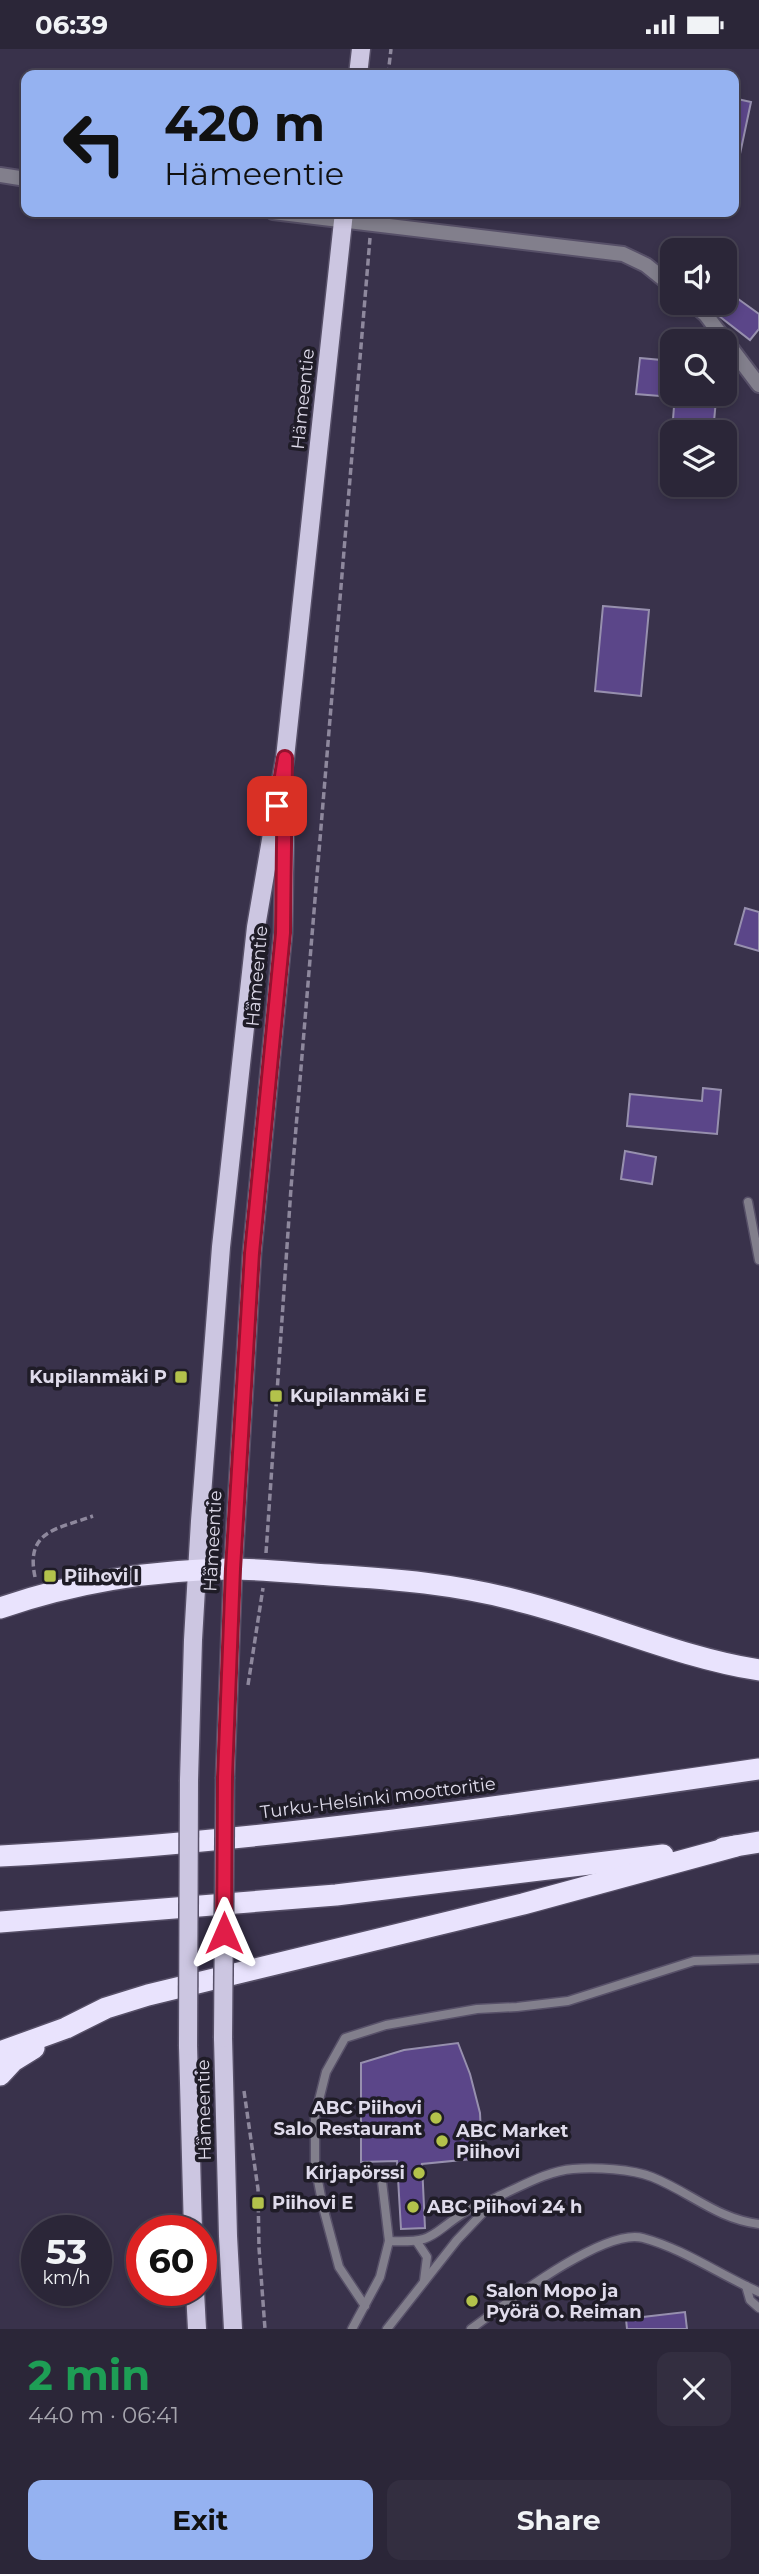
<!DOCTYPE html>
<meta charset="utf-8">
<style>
:root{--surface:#2b2638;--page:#332e40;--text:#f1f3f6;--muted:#a6a5ae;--line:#474353;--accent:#95b2f1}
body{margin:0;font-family:Montserrat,sans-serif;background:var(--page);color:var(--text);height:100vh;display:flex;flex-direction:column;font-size:26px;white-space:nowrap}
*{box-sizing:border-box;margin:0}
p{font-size:23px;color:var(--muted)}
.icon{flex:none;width:38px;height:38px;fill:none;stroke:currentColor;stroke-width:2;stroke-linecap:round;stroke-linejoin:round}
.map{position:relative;height:2280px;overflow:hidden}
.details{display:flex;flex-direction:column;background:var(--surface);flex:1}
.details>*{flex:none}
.banner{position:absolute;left:21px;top:21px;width:718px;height:147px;border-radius:14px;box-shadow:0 4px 10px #0003,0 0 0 2px var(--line);background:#95b2f1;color:#111;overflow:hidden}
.fabs{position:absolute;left:660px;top:189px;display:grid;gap:14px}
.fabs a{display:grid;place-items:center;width:77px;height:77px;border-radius:14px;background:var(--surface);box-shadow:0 4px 10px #0003,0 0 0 2px var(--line);font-size:35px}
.speed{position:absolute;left:21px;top:2166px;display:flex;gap:14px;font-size:35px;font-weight:700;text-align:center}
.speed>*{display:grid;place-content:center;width:91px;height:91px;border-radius:50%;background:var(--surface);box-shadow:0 4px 10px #0003,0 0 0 2px var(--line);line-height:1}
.speed small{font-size:18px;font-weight:400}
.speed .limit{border:10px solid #d22;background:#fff;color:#111}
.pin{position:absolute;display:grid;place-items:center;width:60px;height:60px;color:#fff;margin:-30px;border-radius:14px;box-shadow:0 4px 10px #0006}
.me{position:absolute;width:77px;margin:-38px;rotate:0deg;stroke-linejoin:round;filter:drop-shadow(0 0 5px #0008)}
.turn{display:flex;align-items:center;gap:24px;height:147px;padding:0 28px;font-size:32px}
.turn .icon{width:91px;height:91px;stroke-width:2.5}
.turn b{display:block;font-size:49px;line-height:60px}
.round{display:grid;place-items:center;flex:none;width:74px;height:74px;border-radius:14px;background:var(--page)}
.headline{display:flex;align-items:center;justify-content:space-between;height:119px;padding:0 28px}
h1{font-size:42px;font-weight:700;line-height:52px;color:#1e9e55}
.cta{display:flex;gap:14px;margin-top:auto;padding:14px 28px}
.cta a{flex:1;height:80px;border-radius:14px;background:var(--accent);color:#111;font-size:28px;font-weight:700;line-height:80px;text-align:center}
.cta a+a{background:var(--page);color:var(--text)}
.status{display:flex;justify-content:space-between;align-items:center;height:49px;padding:0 35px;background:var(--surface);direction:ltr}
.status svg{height:19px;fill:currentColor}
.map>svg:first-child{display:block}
.building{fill:#5b4689;stroke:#9790ae;stroke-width:2}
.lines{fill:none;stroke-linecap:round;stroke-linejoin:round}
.service-casing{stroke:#575068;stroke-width:11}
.minor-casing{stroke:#575068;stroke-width:18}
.primary-casing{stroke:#575068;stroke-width:21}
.motorway-casing{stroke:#575068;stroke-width:24}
.path{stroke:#8e889d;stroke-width:3.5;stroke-dasharray:7 3.5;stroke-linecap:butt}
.service{stroke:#827f8c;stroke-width:8}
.minor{stroke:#827f8c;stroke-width:14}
.primary{stroke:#ccc6e1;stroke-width:18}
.motorway{stroke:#e9e3fd;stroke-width:21}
.primary-bridge-casing{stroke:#575068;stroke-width:21;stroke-linecap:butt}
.primary-bridge{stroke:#ccc6e1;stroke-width:18}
.route-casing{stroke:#92132f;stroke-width:18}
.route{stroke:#e11d48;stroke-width:12}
.poi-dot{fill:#b3c24b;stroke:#1f1c27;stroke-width:2.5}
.labels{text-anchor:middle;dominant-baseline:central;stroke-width:7;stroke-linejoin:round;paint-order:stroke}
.street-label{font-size:18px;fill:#dfdbeb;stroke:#1f1c27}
.poi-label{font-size:18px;font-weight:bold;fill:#dfdbeb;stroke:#1f1c27;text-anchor:start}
</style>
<div class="status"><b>06:39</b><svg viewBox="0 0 49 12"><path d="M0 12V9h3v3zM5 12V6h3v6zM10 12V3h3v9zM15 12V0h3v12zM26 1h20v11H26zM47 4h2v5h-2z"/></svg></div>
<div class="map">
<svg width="759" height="2280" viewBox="0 0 759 2280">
<rect width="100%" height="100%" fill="#39324b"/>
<!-- building -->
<g class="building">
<polygon points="733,49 751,53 740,105 733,105"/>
<polygon points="734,247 759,265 759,280 750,291 719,267"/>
<polygon points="640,309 672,312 672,348 636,345"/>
<polygon points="675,345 693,345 693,349 716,351 713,383 672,383"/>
<polygon points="603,557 649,561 641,647 595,642"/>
<polygon points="745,859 759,863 759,902 735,895"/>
<polygon points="703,1039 721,1041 717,1085 627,1077 630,1045 702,1052"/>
<polygon points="625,1102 656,1108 652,1135 621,1130"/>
<polygon points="458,1994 470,2025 480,2064 482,2109 422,2115 425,2179 401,2180 397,2112 361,2113 361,2014 404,2001"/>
<polygon points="685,2263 687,2280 627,2280 626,2270"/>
</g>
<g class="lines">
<!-- service casing -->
<g class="service-casing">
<g id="service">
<polyline points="748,1153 759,1211"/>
<polyline points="316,2122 381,2124 389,2192"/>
<polyline points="417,2193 427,2208 424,2232"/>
<polyline points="746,2237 750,2251 759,2259"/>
<polyline points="365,2257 339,2218 323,2158 315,2116 315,2067 326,2023 345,1989 386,1976 477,1960 517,1958 568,1952 694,1912 759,1910"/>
<path d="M 352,2280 L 380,2228 L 389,2192 C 436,2194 429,2186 465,2163 C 475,2157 488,2153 499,2147 C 522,2137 547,2122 573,2120 C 595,2118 632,2120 652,2128 C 690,2143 717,2170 759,2175"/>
<polyline points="387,2280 457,2191 494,2152"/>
<path d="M 471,2280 C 504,2256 604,2178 643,2189 C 684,2200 720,2226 759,2243"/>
</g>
</g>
<!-- minor casing -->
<g class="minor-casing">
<g id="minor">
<polyline points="0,126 26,130"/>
<polyline points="273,163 623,205 646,216 672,237"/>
<polyline points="692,254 706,266 759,336"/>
</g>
</g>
<!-- primary casing -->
<g class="primary-casing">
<g id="primary">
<polyline points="358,26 361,0"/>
<polyline points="225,1728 233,1520 252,1204 283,884 285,765"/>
<polyline points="189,1731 193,1591 200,1472 221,1198 256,878 285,709 344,163"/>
<polyline points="223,1989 228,2187 233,2280"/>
<polyline points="188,1997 193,2182"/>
<polyline points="195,2242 197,2280"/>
</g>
</g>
<!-- motorway casing -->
<g class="motorway-casing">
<g id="motorway">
<path d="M 0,1559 C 73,1534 152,1521 230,1520 C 263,1520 297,1524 330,1526 C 394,1530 457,1535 519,1552 C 600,1572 677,1608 759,1621"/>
<polyline points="723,1799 759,1793"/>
<path d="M 0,1807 C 254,1794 507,1757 759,1720"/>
<polyline points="0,1873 336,1846 663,1806"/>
<polyline points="0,2003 66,1979 106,1959 148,1946 523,1855 736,1797"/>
<polyline points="0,2026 13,2012 34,1999"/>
</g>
</g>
<!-- path -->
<g class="path">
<polyline points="388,26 391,0"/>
<polyline points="266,1504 291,1139 370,189"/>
<path d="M 35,1528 C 25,1481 58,1480 93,1467"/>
<polyline points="248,1636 263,1539"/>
<polyline points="244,2042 258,2140 259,2199 265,2280"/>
</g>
<!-- service -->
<use href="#service" class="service"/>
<!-- minor -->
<use href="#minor" class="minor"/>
<!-- primary -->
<use href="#primary" class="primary"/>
<!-- motorway -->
<use href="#motorway" class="motorway"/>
<!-- primary-bridge casing -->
<g class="primary-bridge-casing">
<g id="primary-bridge">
<polyline points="223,1989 225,1728"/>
<polyline points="188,1997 189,1731"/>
</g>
</g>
<!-- primary-bridge -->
<use href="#primary-bridge" class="primary-bridge"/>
</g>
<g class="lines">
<!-- route casing -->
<g class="route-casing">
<polyline id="route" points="224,1884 225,1728 233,1520 252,1204 283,884 285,709 277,757"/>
</g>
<!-- route -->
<use href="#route" class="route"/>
</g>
<!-- markers -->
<g class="poi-dot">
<rect x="174" y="1321" width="14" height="14" rx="3.5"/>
<rect x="269" y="1340" width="14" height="14" rx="3.5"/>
<rect x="43" y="1520" width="14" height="14" rx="3.5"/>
<circle cx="436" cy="2069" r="7"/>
<circle cx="442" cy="2092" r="7"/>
<circle cx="419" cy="2124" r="7"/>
<rect x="251" y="2147" width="14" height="14" rx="3.5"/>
<circle cx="413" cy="2158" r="7"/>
<circle cx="472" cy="2252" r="7"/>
</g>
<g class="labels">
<!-- street labels -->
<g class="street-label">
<text transform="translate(303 350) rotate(-84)">Hämeentie</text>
<text transform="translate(257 927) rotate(-85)">Hämeentie</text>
<text transform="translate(213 1492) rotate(-87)">Hämeentie</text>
<text transform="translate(378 1749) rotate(-7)">Turku-Helsinki moottoritie</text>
<text transform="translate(204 2061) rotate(-91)">Hämeentie</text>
</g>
<!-- poi labels -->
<g class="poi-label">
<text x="167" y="1328" text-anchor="end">Kupilanmäki P</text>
<text x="290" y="1347">Kupilanmäki E</text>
<text x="64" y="1527">Piihovi I</text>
<text x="422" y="2059" text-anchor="end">ABC Piihovi<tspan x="422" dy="21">Salo Restaurant</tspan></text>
<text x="456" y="2082">ABC Market<tspan x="456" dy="21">Piihovi</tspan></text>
<text x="405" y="2124" text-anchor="end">Kirjapörssi</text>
<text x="272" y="2154">Piihovi E</text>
<text x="427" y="2158">ABC Piihovi 24 h</text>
<text x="486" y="2242">Salon Mopo ja<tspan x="486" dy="21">Pyörä O. Reiman</tspan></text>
</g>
</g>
</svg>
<div class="fabs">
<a><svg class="icon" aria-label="sound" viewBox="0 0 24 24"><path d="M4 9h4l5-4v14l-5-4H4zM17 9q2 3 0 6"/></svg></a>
<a><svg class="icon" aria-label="search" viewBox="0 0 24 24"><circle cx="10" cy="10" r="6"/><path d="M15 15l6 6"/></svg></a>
<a><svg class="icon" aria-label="layers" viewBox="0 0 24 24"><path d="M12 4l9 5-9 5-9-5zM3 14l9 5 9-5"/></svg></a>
</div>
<div class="speed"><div>53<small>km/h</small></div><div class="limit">60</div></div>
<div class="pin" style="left:277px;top:757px;background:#d93025"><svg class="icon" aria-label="arrive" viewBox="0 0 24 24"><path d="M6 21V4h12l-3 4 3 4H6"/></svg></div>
<svg class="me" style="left:224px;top:1884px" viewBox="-20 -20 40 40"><path d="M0-17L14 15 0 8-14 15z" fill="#e11d48" stroke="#fff" stroke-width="4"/></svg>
<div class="banner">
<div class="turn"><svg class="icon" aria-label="left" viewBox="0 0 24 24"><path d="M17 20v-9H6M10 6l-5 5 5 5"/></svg><div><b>420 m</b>Hämeentie</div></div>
</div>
</div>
<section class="details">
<div class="headline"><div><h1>2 min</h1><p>440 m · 06:41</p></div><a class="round"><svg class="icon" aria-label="close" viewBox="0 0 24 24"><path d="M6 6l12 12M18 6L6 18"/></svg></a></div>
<div class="cta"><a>Exit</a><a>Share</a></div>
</section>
